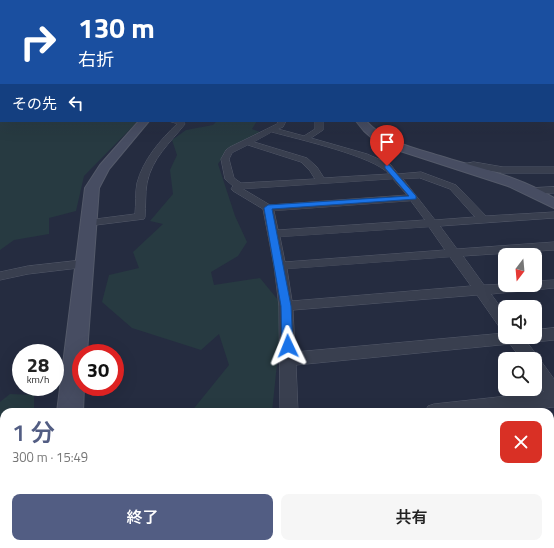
<!DOCTYPE html>
<html lang="ja">
<meta charset="utf-8">
<style>
:root{--surface:#fff;--page:#f6f6f6;--text:#222;--muted:#767676;--accent:#525d83}
body{margin:0;font-family:"Titillium Web","Noto Sans JP",sans-serif;background:var(--page);color:var(--text);height:100vh;display:flex;flex-direction:column;font-size:15px;white-space:nowrap}
*{box-sizing:border-box;margin:0}
p{font-size:13px;color:var(--muted)}
.icon{flex:none;width:22px;height:22px;fill:none;stroke:currentColor;stroke-width:2;stroke-linecap:round;stroke-linejoin:round}
.map{position:relative;flex:1;overflow:hidden}
.panel{position:absolute;left:0px;top:408px;width:554px;height:140px;display:flex;flex-direction:column;background:var(--surface);border-radius:12px 12px 0 0;box-shadow:0 4px 16px #0002}
.panel>*{flex:none}
.banner{position:absolute;left:0px;top:0px;width:554px;height:122px;box-shadow:0 4px 16px #0002;background:#1a4fa0;color:#fff;overflow:hidden}
.needle{width:26px;rotate:196deg}
.buttons{position:absolute;left:498px;top:248px;display:grid;gap:8px}
.buttons a{display:grid;place-items:center;width:44px;height:44px;border-radius:8px;background:var(--surface);box-shadow:0 4px 16px #0002;font-size:20px}
.speed{position:absolute;left:12px;top:344px;display:flex;gap:8px;font-size:20px;font-weight:700;text-align:center}
.speed>*{display:grid;place-content:center;width:52px;height:52px;border-radius:50%;background:var(--surface);box-shadow:0 4px 16px #0002;line-height:1}
.speed small{font-size:10px;font-weight:400}
.speed .limit{border:6px solid #d22;background:#fff;color:#111}
.pin{position:absolute;display:grid;place-items:center;width:34px;height:34px;color:#fff;margin:-41px -17px;border-radius:50% 50% 50% 0;rotate:-45deg;box-shadow:0 0 4px #0007}
.pin .icon{rotate:45deg}
.me{position:absolute;width:44px;margin:-22px;rotate:358deg;stroke-linejoin:round;filter:drop-shadow(0 0 3px #0008)}
.turn{display:flex;align-items:center;gap:14px;height:84px;padding:0 12px;font-size:18px}
.turn .icon{width:52px;height:52px;stroke-width:2.5}
.turn b{display:block;font-size:28px;line-height:34px}
.then{display:flex;align-items:center;height:38px;padding:0 12px;background:#0003;gap:8px;font-size:15px}
.round{display:grid;place-items:center;flex:none;width:42px;height:42px;border-radius:8px;background:var(--page)}
.summary{display:flex;align-items:center;justify-content:space-between;height:68px;padding:0 12px}
h1{font-size:24px;font-weight:600;line-height:30px;color:var(--accent)}
.primary-button{display:flex;gap:8px;margin-top:auto;padding:8px 12px}
.primary-button a{flex:1;height:46px;border-radius:8px;background:var(--accent);color:#fff;font-size:16px;font-weight:600;line-height:46px;text-align:center}
.primary-button a+a{background:var(--page);color:var(--text)}
.map>svg:first-child{display:block}
.green{fill:#273a41}
.lines{fill:none;stroke-linecap:round;stroke-linejoin:round}
.street-casing{stroke:#545a6a;stroke-width:1}
.secondary-casing{stroke:#545a6a;stroke-width:2}
.street{fill:#393f4f;fill-rule:evenodd}
.secondary{fill:#474d62;fill-rule:evenodd}
.route{fill:#1a73e8;stroke:#114b97}
</style>
<div class="map">
<svg width="554" height="548" viewBox="0 0 554 548">
<rect width="100%" height="100%" fill="#252c40"/>
<!-- green -->
<g class="green">
<polygon points="0,78 1,121 138,121 84,176 76,211 49,218 49,234 14,240 0,250"/>
<polygon points="217,121 257,121 252,129 260,132 227,151 218,164 235,216 247,242 238,256 211,272 214,285 260,278 283,306 272,412 191,412 229,365 219,334 201,350 132,328 102,302 109,275 139,268 133,252 163,224 150,221 173,194 170,170 177,155 172,140 186,130 213,125"/>
<polygon points="10,394 34,395 34,412 4,412 4,544 13,544 11,548 0,548 0,402"/>
<polygon points="175,544 255,544 255,548 180,548"/>
</g>
<g class="lines">
<!-- street casing -->
<g class="street-casing">
<g id="street">
<rect x="553" y="57" width="1" height="4"/>
<rect x="553" y="68" width="1" height="4"/>
<path d="M 169,121 L 183,121 L 185,124 C 170,143 152,158 147,183 C 145,194 146,206 145,217 L 144,219 L 88,226 L 84,225 L 82,223 L 88,220 L 135,214 C 136,204 135,193 137,183 C 143,160 160,140 177,124 Z"/>
<path d="M 278,121 L 286,121 L 283,127 L 278,129 L 304,136 L 315,129 L 315,121 L 323,121 L 323,130 L 311,138 L 367,154 L 390,164 L 398,174 L 421,172 L 456,185 L 486,216 L 554,212 L 554,218 L 440,226 L 457,249 L 554,242 L 554,250 L 463,256 L 484,285 L 505,284 L 505,285 L 535,285 L 535,281 L 554,280 L 554,288 L 491,294 L 505,313 L 505,329 L 500,328 L 477,295 L 293,310 L 295,352 L 505,333 L 505,337 L 528,337 L 526,341 L 536,354 L 537,360 L 541,361 L 554,379 L 554,407 L 506,412 L 425,412 L 428,406 L 434,404 L 544,392 L 535,379 L 535,359 L 521,359 L 510,344 L 296,365 L 298,412 L 280,412 L 279,306 L 274,266 L 263,209 L 233,191 L 231,189 L 233,186 L 225,179 L 221,159 L 226,150 L 230,147 L 277,124 ZM 272,132 C 297,139 374,156 389,174 L 324,178 L 317,167 L 307,158 L 254,142 ZM 248,145 L 301,162 L 310,171 L 315,179 L 241,183 L 234,178 L 229,159 L 232,153 ZM 420,178 L 450,189 L 475,217 L 435,220 L 403,179 ZM 393,179 L 407,195 L 270,205 L 243,189 ZM 411,201 L 425,220 L 278,230 L 274,211 ZM 429,227 L 445,250 L 285,262 L 280,237 ZM 450,257 L 471,286 L 292,301 L 287,269 Z"/>
<polygon points="474,162 503,167 554,167 554,173 503,173 474,168 461,170 456,167 458,165"/>
<polygon points="554,187 554,193 531,194 526,191 531,188"/>
<polygon points="83,260 87,261 89,264 87,267 28,274 0,280 0,272 28,266"/>
<polygon points="554,328 554,340 535,342 530,340 528,337 535,337 535,330"/>
<polygon points="302,544 331,544 330,548 301,548"/>
</g>
</g>
<!-- secondary casing -->
<g class="secondary-casing">
<g id="secondary">
<rect x="553" y="108" width="1" height="6"/>
<polygon points="139,121 149,121 109,169 99,188 87,353 81,353 81,387 84,387 83,412 57,412 85,188 100,165"/>
<path d="M 356,121 L 366,121 C 385,142 414,148 440,156 C 478,168 519,176 554,198 L 554,208 L 508,186 L 391,148 L 372,138 L 364,131 Z"/>
<polygon points="79,544 111,544 112,548 80,548"/>
</g>
</g>
<!-- street -->
<use href="#street" class="street"/>
<!-- secondary -->
<use href="#secondary" class="secondary"/>
</g>
<!-- sky -->
<linearGradient id="sky" x2="0" y2="1"><stop stop-color="#141823"/><stop offset="0.42" stop-color="#404b64"/><stop offset="1" stop-color="#404b64" stop-opacity="0"/></linearGradient>
<rect width="554" height="133" fill="url(#sky)"/>
<!-- route -->
<polygon class="route" points="385,165 389,165 416,196 416,199 272,209 291,306 293,346 292,348 288,350 284,348 282,346 281,306 264,208 268,205 409,196 385,168"/>
</svg>
<div class="buttons">
<a><svg class="needle" viewBox="-14 -14 28 28"><path d="M0-13l5 13h-10z" fill="#e53935"/><path d="M0 13l5-13h-10z" fill="#767676"/></svg></a>
<a><svg class="icon" aria-label="sound" viewBox="0 0 24 24"><path d="M4 9h4l5-4v14l-5-4H4zM17 9q2 3 0 6"/></svg></a>
<a><svg class="icon" aria-label="search" viewBox="0 0 24 24"><circle cx="10" cy="10" r="6"/><path d="M15 15l6 6"/></svg></a>
</div>
<div class="speed"><div>28<small>km/h</small></div><div class="limit">30</div></div>
<div class="pin" style="left:387px;top:166px;background:#d93025"><svg class="icon" aria-label="arrive" viewBox="0 0 24 24"><path d="M6 21V4h12l-3 4 3 4H6"/></svg></div>
<svg class="me" style="left:288px;top:346px" viewBox="-20 -20 40 40"><path d="M0-17L14 15 0 8-14 15z" fill="#1a73e8" stroke="#fff" stroke-width="4"/></svg>
<div class="banner">
<div class="turn"><svg class="icon" aria-label="right" viewBox="0 0 24 24"><path d="M7 20v-9h11M14 6l5 5-5 5"/></svg><div><b>130 m</b>右折</div></div>
<div class="then">その先<svg class="icon" aria-label="left" viewBox="0 0 24 24"><path d="M17 20v-9H6M10 6l-5 5 5 5"/></svg></div>
</div>
<section class="panel">
<div class="summary"><div><h1>1 分</h1><p>300 m · 15:49</p></div><a class="round" style="background:#d93025;color:#fff"><svg class="icon" aria-label="close" viewBox="0 0 24 24"><path d="M6 6l12 12M18 6L6 18"/></svg></a></div>
<div class="primary-button"><a>終了</a><a>共有</a></div>
</section>
</div>
